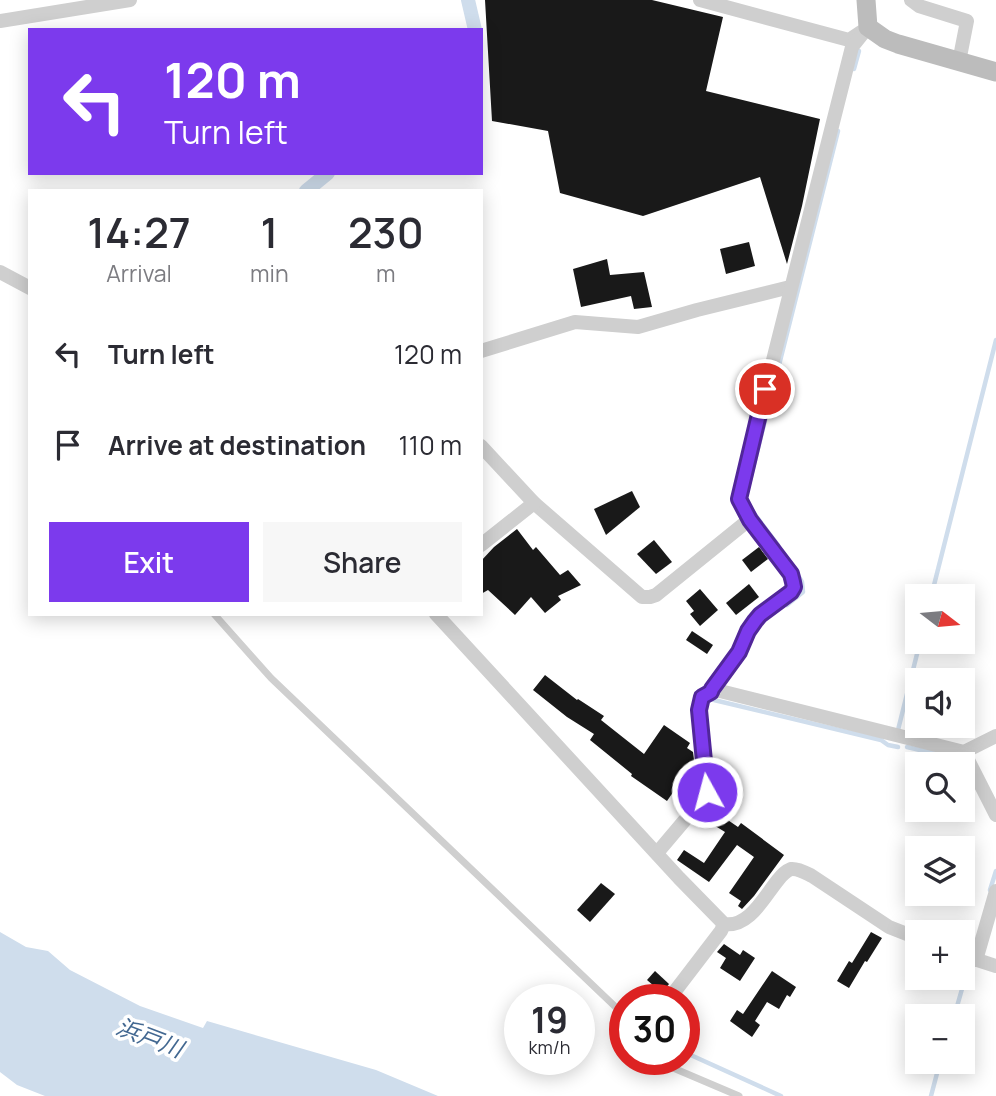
<!DOCTYPE html>
<meta charset="utf-8">
<style>
:root{--surface:#fff;--page:#f7f7f7;--text:#2b2b33;--muted:#7c7c81;--accent:#7c3aed}
body{margin:0;font-family:Manrope,"Noto Sans JP",sans-serif;background:var(--page);color:var(--text);height:100vh;display:flex;flex-direction:column;font-size:26px;white-space:nowrap}
*{box-sizing:border-box;margin:0}
p{font-size:23px;color:var(--muted)}
.icon{flex:none;width:38px;height:38px;fill:none;stroke:currentColor;stroke-width:2;stroke-linecap:round;stroke-linejoin:round}
.map{position:relative;flex:1;overflow:hidden}
.drawer{position:absolute;left:28px;top:189px;width:455px;height:427px;display:flex;flex-direction:column;background:var(--surface);border-radius:0px;box-shadow:0 4px 18px #0003}
.drawer>*{flex:none}
.banner{position:absolute;left:28px;top:28px;width:455px;height:147px;border-radius:0px;box-shadow:0 4px 18px #0003;background:#7c3aed;color:#fff;overflow:hidden}
.needle{width:46px;rotate:106deg}
.controls{position:absolute;left:905px;top:584px;display:grid;gap:14px}
.controls a{display:grid;place-items:center;width:70px;height:70px;border-radius:0px;background:var(--surface);box-shadow:0 4px 18px #0003;font-size:35px}
.speed{position:absolute;left:504px;top:984px;display:flex;gap:14px;font-size:35px;font-weight:700;text-align:center}
.speed>*{display:grid;place-content:center;width:91px;height:91px;border-radius:50%;background:var(--surface);box-shadow:0 4px 18px #0003;line-height:1}
.speed small{font-size:18px;font-weight:400}
.speed .limit{border:10px solid #d22;background:#fff;color:#111}
.pin{position:absolute;display:grid;place-items:center;width:60px;height:60px;color:#fff;margin:-30px;border:4px solid #fff;border-radius:50%;box-shadow:0 2px 7px #0007}
.me{position:absolute;width:77px;margin:-38px;rotate:353deg;stroke-linejoin:round;filter:drop-shadow(0 0 5px #0008)}
.turn{display:flex;align-items:center;gap:24px;height:147px;padding:0 21px;font-size:32px}
.turn .icon{width:91px;height:91px;stroke-width:2.5}
.turn b{display:block;font-size:49px;line-height:60px}
.eta{display:flex;justify-content:space-evenly;align-items:center;height:119px;text-align:center}
.eta b{font-size:42px;font-weight:600;line-height:49px}
.cta{display:flex;gap:14px;margin-top:auto;padding:14px 21px}
.cta a{flex:1;height:80px;border-radius:0px;background:var(--accent);color:#fff;font-size:28px;font-weight:600;line-height:80px;text-align:center}
.cta a+a{background:var(--page);color:var(--text)}
ul{padding:0;list-style:none}
li{display:flex;align-items:center;gap:21px;height:91px;padding:0 21px}
li div{flex:1}
li b{display:block;font-size:26px}
li em{font-style:normal}
.map>svg:first-child{display:block}
.water{fill:#cfddec}
.lines{fill:none;stroke-linecap:round;stroke-linejoin:round}
.stream{stroke:#cfddec;stroke-width:4.5}
.canal{stroke:#cfddec;stroke-width:14}
.building{fill:#191919}
.lane{stroke:#cfcfcf;stroke-width:7}
.street{stroke:#cfcfcf;stroke-width:14}
.secondary{stroke:#bcbcbc;stroke-width:19}
.route-casing{stroke:#51269a;stroke-width:18}
.route{stroke:#7c3aed;stroke-width:12}
.labels{text-anchor:middle;dominant-baseline:central;stroke-width:7;stroke-linejoin:round;paint-order:stroke}
.water-label{font-size:23px;font-style:italic;fill:#436891;stroke:#fff}
</style>
<div class="map">
<svg width="996" height="1096" viewBox="0 0 996 1096">
<rect width="100%" height="100%" fill="#fff"/>
<!-- water -->
<polygon class="water" points="0,932 26,947 48,951 70,970 140,1006 203,1028 207,1021 376,1070 438,1096 45,1096 17,1085 0,1072"/>
<g class="lines">
<!-- stream -->
<g class="stream">
<polyline points="854,69 859,51"/>
<polyline points="746,496 838,131"/>
<polyline points="750,508 778,545"/>
<polyline points="931,597 996,340"/>
<polyline points="787,605 803,592 802,582 793,567"/>
<polyline points="714,700 881,740 888,745 898,747"/>
<polyline points="898,730 920,642"/>
<polyline points="907,747 963,760"/>
<polyline points="990,890 996,871"/>
<polyline points="954,1017 970,961"/>
<polyline points="684,1052 781,1096"/>
<polyline points="931,1096 940,1062"/>
</g>
<!-- canal -->
<g class="canal">
<polyline points="468,0 475,30"/>
<polyline points="306,191 328,173"/>
</g>
</g>
<!-- building -->
<g class="building">
<polygon points="485,0 652,0 723,17 706,91 820,119 802,206 787,264 760,177 643,216 560,193 548,131 492,121"/>
<polygon points="749,242 755,266 726,274 720,249"/>
<polygon points="607,259 610,275 644,272 652,307 634,309 631,296 581,307 573,269"/>
<polygon points="632,491 640,507 606,535 594,509"/>
<polygon points="517,529 533,550 536,547 560,575 568,570 581,585 558,596 561,600 545,613 531,597 515,615 488,590 481,594 481,561 494,547"/>
<polygon points="654,540 672,562 656,574 637,554"/>
<polygon points="759,547 768,559 751,572 742,560"/>
<polygon points="749,584 759,597 736,615 726,603"/>
<polygon points="700,589 718,610 700,626 690,614 694,611 686,601"/>
<polygon points="692,631 713,645 707,654 686,640"/>
<polygon points="545,675 577,700 578,699 604,716 601,720 644,754 664,725 690,743 687,748 693,752 694,760 690,766 688,765 675,783 678,785 667,801 631,776 632,774 590,740 594,734 567,717 533,690"/>
<polygon points="719,814 738,827 741,823 784,855 754,896 742,909 738,906 741,901 729,893 754,857 737,845 709,882 677,860 684,850 704,863 725,832 712,824"/>
<polygon points="601,883 615,894 590,922 577,910"/>
<polygon points="871,932 882,938 867,962 865,961 849,988 837,981 849,961 852,963"/>
<polygon points="724,944 740,955 743,950 755,958 740,981 720,968 726,958 717,952"/>
<polygon points="655,971 669,984 662,993 647,980"/>
<polygon points="772,971 796,987 790,997 787,995 779,1009 767,1002 755,1021 760,1025 752,1037 730,1021 737,1010 743,1014"/>
</g>
<g class="lines">
<!-- lane -->
<g class="lane">
<polyline points="214,614 271,678 625,1016"/>
<polyline points="652,1059 739,1096"/>
</g>
<!-- street -->
<g class="street">
<polyline points="700,0 849,40 861,32"/>
<polyline points="911,0 919,6 967,21 959,62"/>
<polyline points="0,21 130,0"/>
<polyline points="0,272 30,288"/>
<polyline points="481,351 575,322 638,327 697,310 790,287"/>
<polyline points="481,446 534,503 642,597 650,597 656,595 750,519"/>
<polyline points="481,545 534,503"/>
<path d="M 436,614 L 679,878 L 724,924 C 749,928 764,897 778,880 C 781,876 786,871 791,869 C 798,868 806,873 812,876 L 889,927 L 917,938"/>
<polyline points="712,689 964,752 996,736"/>
<polyline points="964,752 996,815"/>
<path d="M 657,853 L 701,801 L 707,791 L 699,711 L 702,697 L 711,692 L 712,689 L 739,652 L 748,631 L 755,621 L 791,592 C 803,566 737,523 740,491 L 852,47 L 868,27"/>
<polyline points="962,955 996,966"/>
<polyline points="976,960 996,891"/>
<polyline points="669,999 721,931 724,924"/>
</g>
<!-- secondary -->
<polyline class="secondary" points="866,0 868,27 885,39 898,44 996,72"/>
</g>
<g class="lines">
<!-- route casing -->
<g class="route-casing">
<polyline id="route" points="707,792 699,710 702,697 711,692 712,689 739,652 748,631 755,621 760,615 791,592 794,587 793,582 791,574 750,520 739,499 765,389"/>
</g>
<!-- route -->
<use href="#route" class="route"/>
</g>
<g class="labels">
<!-- water labels -->
<g class="water-label">
<text transform="translate(150 1037) rotate(21)">浜戸川</text>
</g>
</g>
</svg>
<div class="controls">
<a><svg class="needle" viewBox="-14 -14 28 28"><path d="M0-13l5 13h-10z" fill="#e53935"/><path d="M0 13l5-13h-10z" fill="#7c7c81"/></svg></a>
<a><svg class="icon" aria-label="sound" viewBox="0 0 24 24"><path d="M4 9h4l5-4v14l-5-4H4zM17 9q2 3 0 6"/></svg></a>
<a><svg class="icon" aria-label="search" viewBox="0 0 24 24"><circle cx="10" cy="10" r="6"/><path d="M15 15l6 6"/></svg></a>
<a><svg class="icon" aria-label="layers" viewBox="0 0 24 24"><path d="M12 4l9 5-9 5-9-5zM3 14l9 5 9-5"/></svg></a>
<a>+</a>
<a>−</a>
</div>
<div class="speed"><div>19<small>km/h</small></div><div class="limit">30</div></div>
<div class="pin" style="left:765px;top:389px;background:#d93025"><svg class="icon" aria-label="arrive" viewBox="0 0 24 24"><path d="M6 21V4h12l-3 4 3 4H6"/></svg></div>
<svg class="me" style="left:707px;top:792px" viewBox="-20 -20 40 40"><circle r="17" fill="#7c3aed" stroke="#fff" stroke-width="3"/><path d="M0-11L8 9 0 5-8 9z" fill="#fff"/></svg>
<div class="banner">
<div class="turn"><svg class="icon" aria-label="left" viewBox="0 0 24 24"><path d="M17 20v-9H6M10 6l-5 5 5 5"/></svg><div><b>120 m</b>Turn left</div></div>
</div>
<section class="drawer">
<div class="eta">
<div><b>14:27</b><p>Arrival</p></div>
<div><b>1</b><p>min</p></div>
<div><b>230</b><p>m</p></div>
</div>
<ul>
<li><svg class="icon" aria-label="left" viewBox="0 0 24 24"><path d="M17 20v-9H6M10 6l-5 5 5 5"/></svg><div><b>Turn left</b></div><em>120 m</em></li>
<li><svg class="icon" aria-label="arrive" viewBox="0 0 24 24"><path d="M6 21V4h12l-3 4 3 4H6"/></svg><div><b>Arrive at destination</b></div><em>110 m</em></li>
</ul>
<div class="cta"><a>Exit</a><a>Share</a></div>
</section>
</div>
